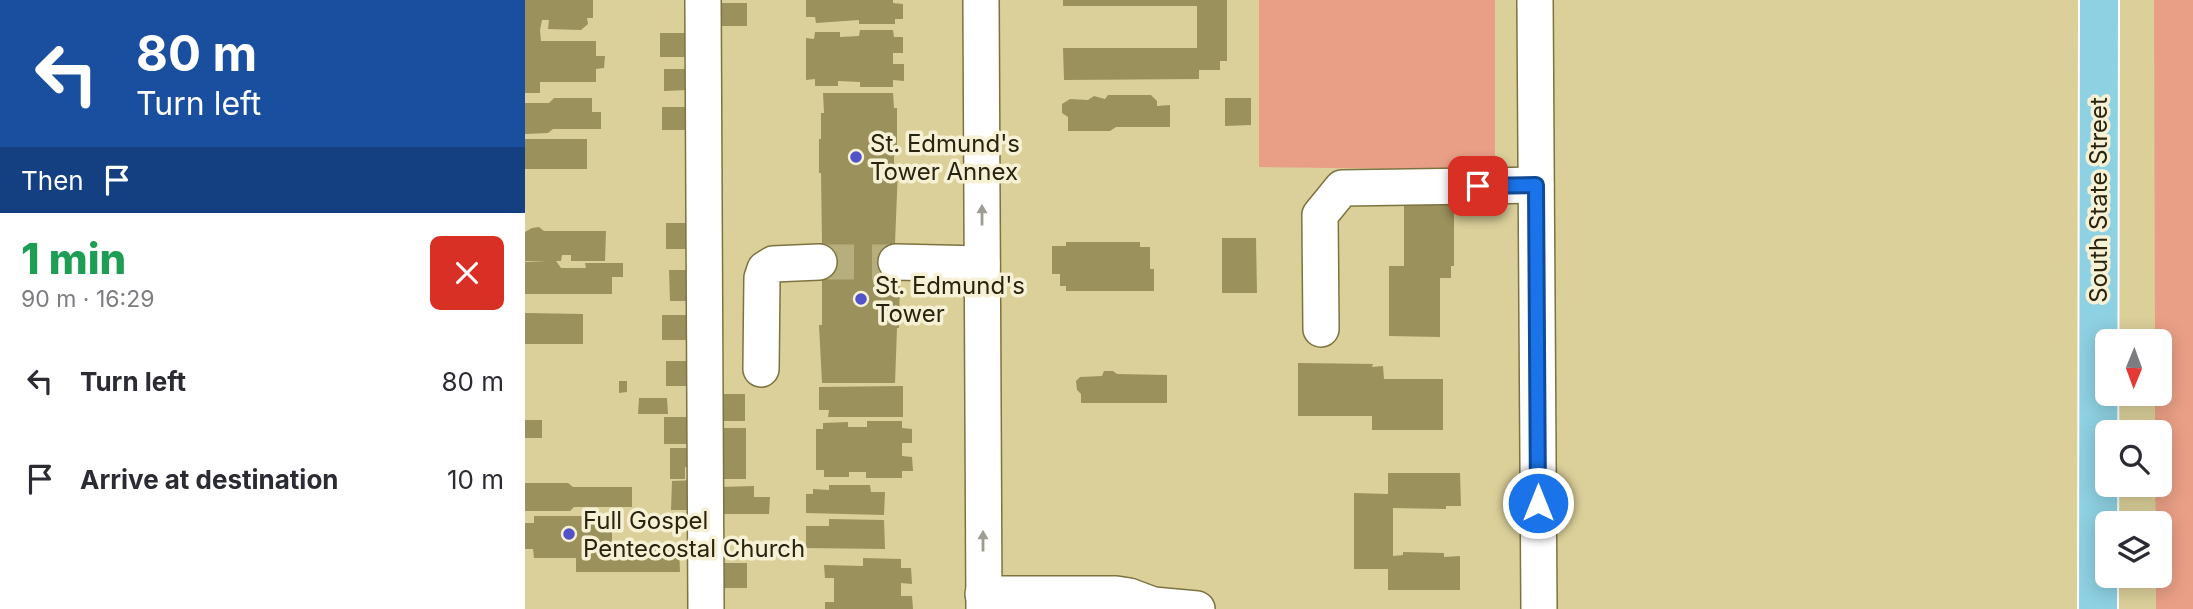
<!DOCTYPE html>
<meta charset="utf-8">
<style>
:root{--surface:#fff;--page:#f7f7f7;--text:#2b2b33;--muted:#7c7c81}
body{margin:0;font-family:Inter,sans-serif;background:var(--page);color:var(--text);height:100vh;display:flex;flex-direction:column;font-size:26px;white-space:nowrap}
*{box-sizing:border-box;margin:0}
p{font-size:23px;color:var(--muted)}
.icon{flex:none;width:38px;height:38px;fill:none;stroke:currentColor;stroke-width:2;stroke-linecap:round;stroke-linejoin:round}
.map{position:relative;flex:1;overflow:hidden}
.drawer{display:flex;flex-direction:column;background:var(--surface);width:525px}
.drawer>*{flex:none}
.top-card{background:#1a4fa0;color:#fff;overflow:hidden}
.needle{width:46px;rotate:181deg}
.tools{position:absolute;left:1570px;top:329px;display:grid;gap:14px}
.tools a{display:grid;place-items:center;width:77px;height:77px;border-radius:10px;background:var(--surface);box-shadow:0 4px 18px #0003;font-size:35px}
.pin{position:absolute;display:grid;place-items:center;width:60px;height:60px;color:#fff;margin:-30px;border-radius:14px;box-shadow:0 4px 10px #0006}
.me{position:absolute;width:77px;margin:-38px;rotate:0deg;stroke-linejoin:round;filter:drop-shadow(0 0 5px #0008)}
.turn{display:flex;align-items:center;gap:24px;height:147px;padding:0 21px;font-size:32px}
.turn .icon{width:91px;height:91px;stroke-width:2.5}
.turn b{display:block;font-size:49px;line-height:60px}
.then{display:flex;align-items:center;height:66px;padding:0 21px;background:#0003;gap:14px;font-size:26px}
.round{display:grid;place-items:center;flex:none;width:74px;height:74px;border-radius:10px;background:var(--page)}
.headline{display:flex;align-items:center;justify-content:space-between;height:119px;padding:0 21px}
h1{font-size:42px;font-weight:800;line-height:52px;color:#1e9e55}
ul{padding:0;list-style:none}
li{display:flex;align-items:center;gap:21px;height:98px;padding:0 21px}
li div{flex:1}
li b{display:block;font-size:26px}
li em{font-style:normal}
main{display:flex;flex:1;min-height:0}
.map>svg:first-child{display:block}
.green{fill:#e99f86}
.building{fill:#9b915d}
.lines{fill:none;stroke-linecap:round;stroke-linejoin:round}
.minor-tunnel{stroke:#b7ae7e;stroke-width:35;stroke-dasharray:35 18;stroke-linecap:butt}
.minor-casing{stroke:#7c733f;stroke-width:38}
.major-casing{stroke:#fff;stroke-width:42}
.minor{stroke:#fff;stroke-width:35}
.major{stroke:#8ed1e2;stroke-width:38}
.oneway{fill:#9f9c93}
.route-casing{stroke:#114b97;stroke-width:18}
.route{stroke:#1a73e8;stroke-width:12}
.poi-dot{fill:#5452c9;stroke:#f6f1d5;stroke-width:2.5}
.labels{text-anchor:middle;dominant-baseline:central;stroke-width:7;stroke-linejoin:round;paint-order:stroke}
.poi-label{font-size:24px;fill:#29240f;stroke:#f6f1d5;text-anchor:start}
.street-label{font-size:24px;fill:#29240f;stroke:#f6f1d5}
</style>
<main>
<section class="drawer">
<div class="top-card">
<div class="turn"><svg class="icon" aria-label="left" viewBox="0 0 24 24"><path d="M17 20v-9H6M10 6l-5 5 5 5"/></svg><div><b>80 m</b>Turn left</div></div>
<div class="then">Then<svg class="icon" aria-label="arrive" viewBox="0 0 24 24"><path d="M6 21V4h12l-3 4 3 4H6"/></svg></div>
</div>
<div class="headline"><div><h1>1 min</h1><p>90 m · 16:29</p></div><a class="round" style="background:#d93025;color:#fff"><svg class="icon" aria-label="close" viewBox="0 0 24 24"><path d="M6 6l12 12M18 6L6 18"/></svg></a></div>
<ul>
<li><svg class="icon" aria-label="left" viewBox="0 0 24 24"><path d="M17 20v-9H6M10 6l-5 5 5 5"/></svg><div><b>Turn left</b></div><em>80 m</em></li>
<li><svg class="icon" aria-label="arrive" viewBox="0 0 24 24"><path d="M6 21V4h12l-3 4 3 4H6"/></svg><div><b>Arrive at destination</b></div><em>10 m</em></li>
</ul>
</section>
<div class="map">
<svg width="1668" height="609" viewBox="0 0 1668 609">
<rect width="100%" height="100%" fill="#dbd09a"/>
<!-- green -->
<g class="green">
<polygon points="734,0 970,0 970,170 734,167"/>
<polygon points="1629,0 1668,0 1668,609 1631,609 1631,576 1634,576 1634,523 1631,523 1630,485 1634,485 1634,432 1630,432 1630,394 1634,394 1634,341 1630,341"/>
</g>
<!-- building -->
<g class="building">
<polygon points="0,0 68,0 68,18 62,18 63,24 56,30 23,29 24,20 17,20 15,30 16,41 71,41 71,56 80,56 79,68 71,69 71,82 15,82 15,93 0,93"/>
<polygon points="281,0 368,0 368,3 378,4 378,19 370,19 370,24 334,24 334,20 291,23 290,17 281,17"/>
<polygon points="538,0 702,0 702,61 695,61 695,70 674,70 674,79 539,80 538,48 672,48 672,6 538,6"/>
<rect x="193" y="3" width="29" height="23"/>
<polygon points="335,30 368,30 369,37 378,37 378,53 368,53 368,64 379,64 379,81 368,80 368,87 335,87 335,82 313,81 313,86 290,86 290,79 281,80 281,38 289,39 290,32 315,32 315,37 334,36"/>
<rect x="135" y="33" width="29" height="24"/>
<polygon points="139,69 164,69 164,90 139,91"/>
<polygon points="298,93 368,93 369,108 372,108 372,145 369,145 369,169 373,169 370,243 372,270 375,270 374,328 372,328 370,383 297,383 294,325 297,325 297,273 294,262 295,243 297,243 296,173 294,173 294,139 296,139 296,113 299,113"/>
<polygon points="583,95 626,95 632,101 632,106 645,105 645,127 591,127 585,131 543,131 543,117 537,113 537,104 545,99 563,100 569,96 580,99"/>
<polygon points="29,98 67,98 67,112 76,112 76,129 28,129 23,133 0,134 0,103 24,103"/>
<polygon points="700,98 726,98 726,125 700,126"/>
<rect x="137" y="107" width="27" height="23"/>
<rect x="0" y="139" width="62" height="30"/>
<polygon points="929,191 929,266 926,266 926,278 915,278 915,337 864,336 864,266 879,266 879,192"/>
<rect x="141" y="223" width="27" height="26"/>
<polygon points="14,227 19,231 81,231 80,261 46,261 46,255 37,255 36,261 31,261 36,268 61,268 60,263 98,263 98,277 87,277 87,294 0,294 0,262 22,262 0,261 0,232 7,228"/>
<polygon points="697,238 731,238 732,293 697,293"/>
<polygon points="541,242 615,242 615,247 625,247 625,269 629,269 629,291 541,291 541,286 535,286 535,274 527,274 527,246 541,246"/>
<polygon points="144,270 169,270 169,301 145,301"/>
<polygon points="0,313 58,314 58,344 0,344"/>
<rect x="137" y="315" width="28" height="25"/>
<rect x="141" y="361" width="27" height="25"/>
<polygon points="773,363 848,364 847,367 858,366 859,379 918,379 918,430 847,430 847,416 773,416"/>
<polygon points="579,371 588,371 592,374 642,375 642,403 556,403 556,394 552,390 551,381 555,377 577,376"/>
<polygon points="94,381 102,381 102,392 94,393"/>
<polygon points="378,386 378,417 303,417 304,410 294,410 294,387"/>
<rect x="193" y="394" width="27" height="27"/>
<polygon points="114,398 142,398 143,414 113,414"/>
<rect x="139" y="417" width="30" height="27"/>
<rect x="0" y="420" width="17" height="18"/>
<polygon points="342,421 377,421 377,428 387,429 387,443 377,443 377,456 387,457 388,471 377,471 377,478 341,478 341,472 324,472 324,477 299,477 299,470 291,470 291,429 298,429 298,423 323,422 323,427 342,427"/>
<rect x="194" y="428" width="27" height="51"/>
<polygon points="145,448 170,448 171,467 160,467 160,479 145,479"/>
<polygon points="863,473 935,473 936,506 921,506 921,509 868,508 868,556 878,555 878,552 919,553 919,557 935,556 935,590 863,590 863,569 829,569 829,493 863,494"/>
<polygon points="172,480 171,510 146,510 147,481"/>
<polygon points="0,483 43,483 48,487 107,487 107,507 49,507 45,511 0,511"/>
<polygon points="304,485 345,485 346,492 360,492 359,515 281,513 281,494 288,494 288,489 304,490"/>
<polygon points="229,486 229,497 245,497 244,514 195,514 195,487"/>
<polygon points="9,516 69,516 69,524 87,524 87,545 154,545 155,572 51,572 51,558 9,558 8,549 0,549 0,523 9,523"/>
<polygon points="304,519 359,520 360,549 281,548 281,526 304,526"/>
<polygon points="338,558 376,559 376,568 386,568 387,584 376,583 376,596 387,596 388,609 300,609 300,602 309,602 309,578 300,578 299,565 338,566"/>
<rect x="193" y="563" width="29" height="25"/>
</g>
<g class="lines">
<!-- minor-tunnel -->
<polyline class="minor-tunnel" points="294,262 371,262"/>
<!-- minor casing -->
<g class="minor-casing">
<g id="minor">
<polyline points="178,0 181,609"/>
<polyline points="456,0 459,609"/>
<polyline points="1010,0 1014,609"/>
<polyline points="371,262 457,264"/>
<polyline points="796,329 795,215 817,188 1011,185"/>
<polyline points="236,369 237,278 240,269 248,264 294,262"/>
<polyline points="458,594 591,594 604,596 628,605 672,609"/>
</g>
</g>
<!-- major casing -->
<g class="major-casing">
<polyline id="major" points="1573,609 1574,0"/>
</g>
<!-- minor -->
<use href="#minor" class="minor"/>
<!-- major -->
<use href="#major" class="major"/>
</g>
<!-- one-way arrows -->
<defs><path id="oneway-solid" d="M-6-.8H1V-3.2L6.5 0L1 3.2V.8H-6Z" transform="scale(1.75)"/></defs>
<g class="oneway">
<use href="#oneway-solid" transform="translate(457 215) rotate(-90)"/>
<use href="#oneway-solid" transform="translate(458 541) rotate(-90)"/>
</g>
<g class="lines">
<!-- route casing -->
<g class="route-casing">
<polyline id="route" points="953,186 1011,185 1013,503"/>
</g>
<!-- route -->
<use href="#route" class="route"/>
</g>
<!-- markers -->
<g class="poi-dot">
<circle cx="331" cy="157" r="7"/>
<circle cx="336" cy="299" r="7"/>
<circle cx="44" cy="534" r="7"/>
</g>
<g class="labels">
<!-- poi labels -->
<g class="poi-label">
<text x="345" y="143">St. Edmund's<tspan x="345" dy="28">Tower Annex</tspan></text>
<text x="350" y="285">St. Edmund's<tspan x="350" dy="28">Tower</tspan></text>
<text x="58" y="520">Full Gospel<tspan x="58" dy="28">Pentecostal Church</tspan></text>
</g>
<!-- street labels -->
<g class="street-label">
<text transform="translate(1573 200) rotate(-90)">South State Street</text>
</g>
</g>
</svg>
<div class="tools">
<a><svg class="needle" viewBox="-14 -14 28 28"><path d="M0-13l5 13h-10z" fill="#e53935"/><path d="M0 13l5-13h-10z" fill="#7c7c81"/></svg></a>
<a><svg class="icon" aria-label="search" viewBox="0 0 24 24"><circle cx="10" cy="10" r="6"/><path d="M15 15l6 6"/></svg></a>
<a><svg class="icon" aria-label="layers" viewBox="0 0 24 24"><path d="M12 4l9 5-9 5-9-5zM3 14l9 5 9-5"/></svg></a>
</div>
<div class="pin" style="left:953px;top:186px;background:#d93025"><svg class="icon" aria-label="arrive" viewBox="0 0 24 24"><path d="M6 21V4h12l-3 4 3 4H6"/></svg></div>
<svg class="me" style="left:1013px;top:503px" viewBox="-20 -20 40 40"><circle r="17" fill="#1a73e8" stroke="#fff" stroke-width="3"/><path d="M0-11L8 9 0 5-8 9z" fill="#fff"/></svg>
</div>
</main>
